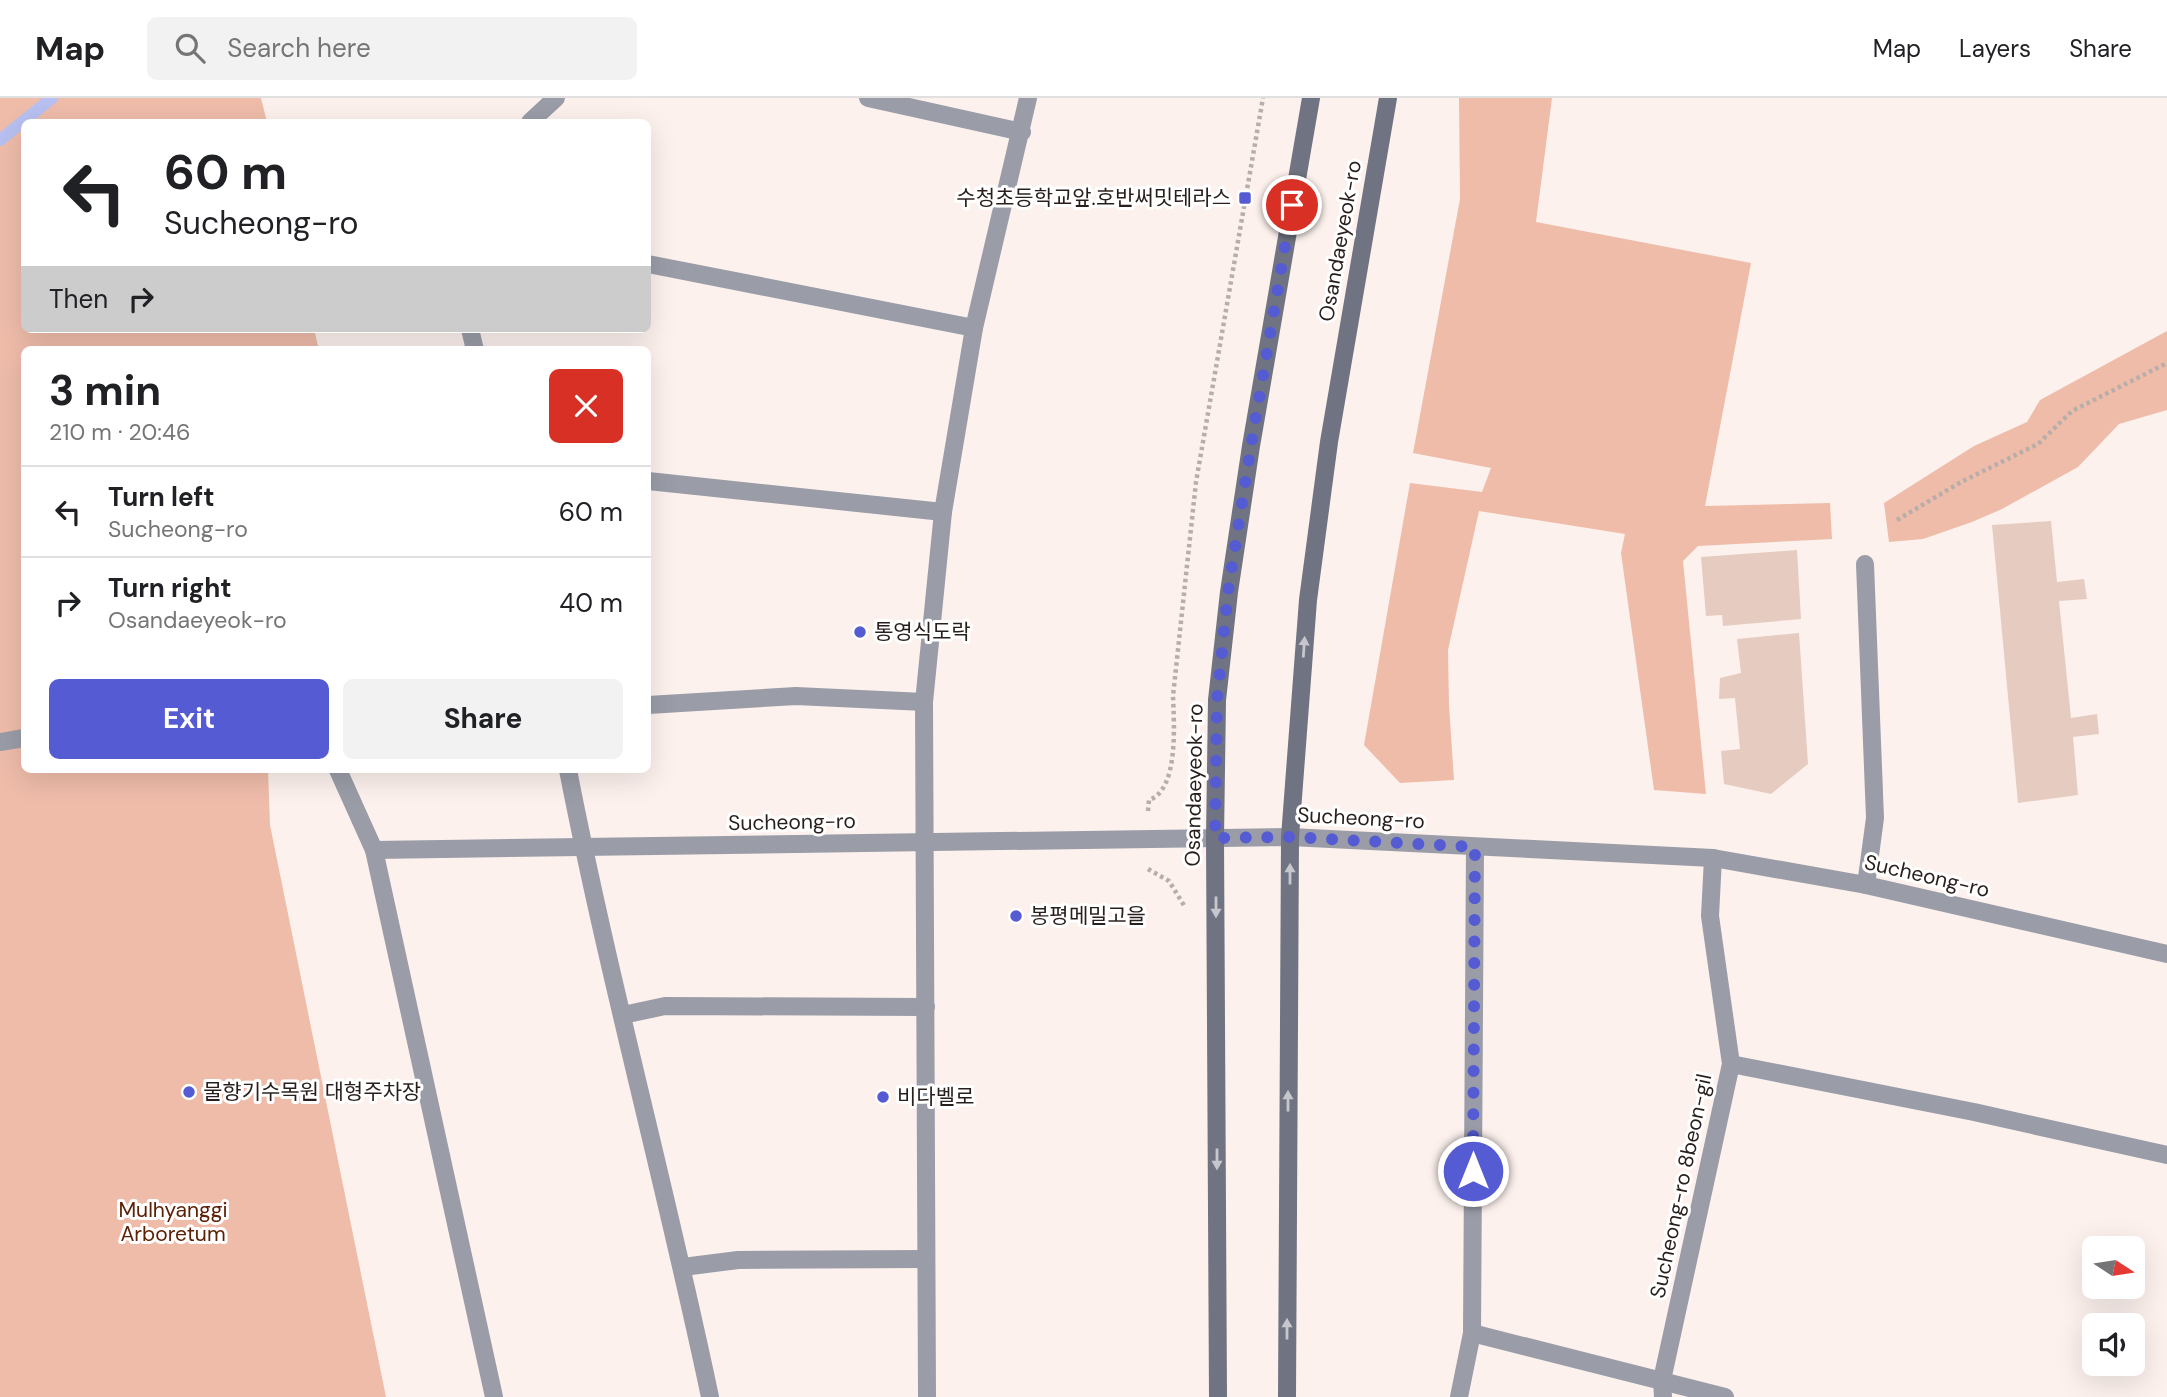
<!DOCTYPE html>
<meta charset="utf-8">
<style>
:root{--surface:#fff;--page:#f2f2f2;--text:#202124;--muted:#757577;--line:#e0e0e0;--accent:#555bd2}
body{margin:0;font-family:"DM Sans","Noto Sans KR",sans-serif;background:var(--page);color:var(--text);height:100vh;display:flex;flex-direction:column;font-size:26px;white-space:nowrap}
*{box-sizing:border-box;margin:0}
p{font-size:23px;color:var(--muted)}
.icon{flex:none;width:38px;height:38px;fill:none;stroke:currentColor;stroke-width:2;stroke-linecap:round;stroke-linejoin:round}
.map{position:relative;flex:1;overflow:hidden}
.details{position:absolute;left:21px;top:248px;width:630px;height:427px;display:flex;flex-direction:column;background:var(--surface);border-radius:10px;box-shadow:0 7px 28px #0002}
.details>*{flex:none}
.hud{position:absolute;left:21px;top:21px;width:630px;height:214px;border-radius:10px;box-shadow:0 7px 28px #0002;background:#fff;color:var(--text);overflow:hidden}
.needle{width:46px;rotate:102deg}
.tools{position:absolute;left:2082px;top:1138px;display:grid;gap:14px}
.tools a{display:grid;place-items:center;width:63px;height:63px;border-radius:10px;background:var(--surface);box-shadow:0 7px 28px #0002;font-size:35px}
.pin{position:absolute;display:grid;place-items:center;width:60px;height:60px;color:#fff;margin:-30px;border:4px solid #fff;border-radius:50%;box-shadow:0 2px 7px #0007}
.me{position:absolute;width:77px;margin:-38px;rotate:0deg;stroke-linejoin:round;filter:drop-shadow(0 0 5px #0008)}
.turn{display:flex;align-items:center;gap:24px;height:147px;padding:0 28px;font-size:32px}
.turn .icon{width:91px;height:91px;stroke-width:2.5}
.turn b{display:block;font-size:49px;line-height:60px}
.then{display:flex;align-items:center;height:66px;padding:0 28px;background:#0003;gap:14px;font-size:26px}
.round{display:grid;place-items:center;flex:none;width:74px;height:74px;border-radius:10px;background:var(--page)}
.head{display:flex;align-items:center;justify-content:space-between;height:119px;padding:0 28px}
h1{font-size:42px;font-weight:700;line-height:52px}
.button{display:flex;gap:14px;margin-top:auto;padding:14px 28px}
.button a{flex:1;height:80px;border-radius:10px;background:var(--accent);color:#fff;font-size:28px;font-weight:700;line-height:80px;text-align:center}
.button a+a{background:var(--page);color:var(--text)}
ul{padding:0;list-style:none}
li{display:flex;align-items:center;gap:21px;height:91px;padding:0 28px;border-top:2px solid var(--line)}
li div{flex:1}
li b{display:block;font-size:26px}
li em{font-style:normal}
header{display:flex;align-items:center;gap:42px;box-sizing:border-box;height:98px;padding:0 35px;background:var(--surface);border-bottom:2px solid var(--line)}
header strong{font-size:33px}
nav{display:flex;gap:38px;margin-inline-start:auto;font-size:24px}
.search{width:490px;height:63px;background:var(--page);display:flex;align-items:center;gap:18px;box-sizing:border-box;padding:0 24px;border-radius:10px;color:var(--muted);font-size:26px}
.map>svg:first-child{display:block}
.green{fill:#efbcaa}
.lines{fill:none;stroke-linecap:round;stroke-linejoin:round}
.stream{stroke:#b7c0f0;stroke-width:12}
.building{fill:#e6cbc1}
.path{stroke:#b7ada9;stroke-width:4.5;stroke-dasharray:3.5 3.5;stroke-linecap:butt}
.service{stroke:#9a9ca7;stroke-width:18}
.minor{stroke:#9a9ca7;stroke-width:18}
.secondary{stroke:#707381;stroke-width:18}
.oneway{fill:#c6c7cd}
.route{stroke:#555bd2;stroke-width:12;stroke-dasharray:0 21.6}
.poi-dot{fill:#555bd2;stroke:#fff;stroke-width:2.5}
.labels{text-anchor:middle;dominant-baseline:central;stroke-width:6;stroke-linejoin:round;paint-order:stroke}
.poi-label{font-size:21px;fill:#281e1b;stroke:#fff;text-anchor:start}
.street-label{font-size:21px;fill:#281e1b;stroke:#fff}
.park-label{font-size:21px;fill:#5e2005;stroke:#fff}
</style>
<header>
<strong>Map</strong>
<div class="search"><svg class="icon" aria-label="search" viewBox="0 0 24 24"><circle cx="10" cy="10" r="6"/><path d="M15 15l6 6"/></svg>Search here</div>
<nav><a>Map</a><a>Layers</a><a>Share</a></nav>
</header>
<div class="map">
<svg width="2167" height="1299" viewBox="0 0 2167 1299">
<rect width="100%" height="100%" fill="#fcf1ed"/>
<!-- green -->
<g class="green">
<polygon points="0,0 261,0 267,24 24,24 24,231 314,231 319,252 24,252 24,672 268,672 270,727 386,1299 0,1299"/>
<polygon points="1459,0 1552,0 1536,124 1751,165 1705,408 1830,405 1832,441 1698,448 1683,463 1706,696 1654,692 1621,455 1625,436 1479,413 1448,552 1449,607 1454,682 1400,685 1364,647 1410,385 1482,394 1491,370 1413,355 1460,101"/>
<polygon points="2167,233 2167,312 2119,326 2078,369 2002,411 1972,424 1923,441 1889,444 1884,405 1974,348 2027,324 2040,302"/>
</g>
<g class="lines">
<!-- stream -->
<polyline class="stream" points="0,42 52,0"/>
</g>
<!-- building -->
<g class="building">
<polygon points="2051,423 2057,484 2084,481 2087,501 2059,503 2071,620 2097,616 2099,636 2073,639 2078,697 2018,705 1992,427"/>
<polygon points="1797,452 1801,521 1723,528 1722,517 1706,518 1701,459"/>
<polygon points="1799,535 1808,666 1771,696 1724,686 1721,653 1740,651 1735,600 1719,601 1720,580 1741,575 1737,541"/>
</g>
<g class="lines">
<!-- path -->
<g class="path">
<polyline points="1897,422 1961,384 2038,346 2072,313 2167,265"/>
<path d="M 1148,713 L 1149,702 C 1179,692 1174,625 1173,598 L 1196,384 L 1263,0"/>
<polyline points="1148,771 1169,783 1185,809"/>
</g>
<!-- service -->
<polyline class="service" points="0,644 24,640"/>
<!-- minor -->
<g class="minor">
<polyline points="868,0 1022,34"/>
<polyline points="530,24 556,0"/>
<polyline points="648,166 974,230"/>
<polyline points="470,231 475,252"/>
<polyline points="648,383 943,414"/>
<polyline points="1865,466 1875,720 1866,787"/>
<polyline points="648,607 796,598 924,604"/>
<polyline points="338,672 374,752 494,1299"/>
<path d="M 568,672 C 609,882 666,1089 710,1299"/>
<polyline points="374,752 1290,739 1713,760 1866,787 2167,856"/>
<polyline points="623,917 665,908 926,909"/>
<polyline points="1731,966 1974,1014 2167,1057"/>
<polyline points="683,1169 738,1162 925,1161"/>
<polyline points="1472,1235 1725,1299"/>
<polyline points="927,1299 924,604 943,414 974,230 1028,0"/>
<polyline points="1459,1299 1472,1235 1475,749"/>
<polyline points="1663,1299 1662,1282 1731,966 1710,818 1713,760"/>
</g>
<!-- secondary -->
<g class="secondary">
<polyline points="1218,1299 1215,740 1217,602 1229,494 1251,348 1311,0"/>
<polyline points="1287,1299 1290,739 1308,502 1329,344 1388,0"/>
</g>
</g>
<!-- one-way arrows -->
<defs><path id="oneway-solid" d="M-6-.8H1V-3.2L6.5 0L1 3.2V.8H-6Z" transform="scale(1.75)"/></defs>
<g class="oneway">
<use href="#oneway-solid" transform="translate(1304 549) rotate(-86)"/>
<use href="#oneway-solid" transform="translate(1290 776) rotate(-90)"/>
<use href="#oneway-solid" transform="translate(1216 809) rotate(90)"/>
<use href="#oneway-solid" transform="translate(1288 1003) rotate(-90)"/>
<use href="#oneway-solid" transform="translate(1217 1061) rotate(90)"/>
<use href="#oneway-solid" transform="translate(1287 1231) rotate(-90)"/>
</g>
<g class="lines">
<!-- route -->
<polyline class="route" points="1292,107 1251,348 1228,494 1217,602 1215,740 1290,739 1475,749 1473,1073"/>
</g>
<!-- markers -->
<g class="poi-dot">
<rect x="1238" y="93" width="14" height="14" rx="3.5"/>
<circle cx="860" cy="534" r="7"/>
<circle cx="1016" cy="818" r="7"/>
<circle cx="189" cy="994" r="7"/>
<circle cx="883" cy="999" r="7"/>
</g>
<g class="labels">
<!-- poi labels -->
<g class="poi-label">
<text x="1231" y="100" text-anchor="end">수청초등학교앞.호반써밋테라스</text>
<text x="874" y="534">통영식도락</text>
<text x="1030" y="818">봉평메밀고을</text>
<text x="203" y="994">물향기수목원 대형주차장</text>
<text x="897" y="999">비다벨로</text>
</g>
<!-- street labels -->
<g class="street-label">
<text transform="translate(1340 143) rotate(-80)">Osandaeyeok-ro</text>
<text transform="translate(1194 687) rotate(-89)">Osandaeyeok-ro</text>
<text transform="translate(1361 720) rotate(3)">Sucheong-ro</text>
<text transform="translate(792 724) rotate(-1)">Sucheong-ro</text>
<text transform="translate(1927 778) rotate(13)">Sucheong-ro</text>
<text transform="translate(1681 1088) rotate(-78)">Sucheong-ro 8beon-gil</text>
</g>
<!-- park labels -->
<g class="park-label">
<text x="173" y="1112">Mulhyanggi<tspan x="173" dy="24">Arboretum</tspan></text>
</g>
</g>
</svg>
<div class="tools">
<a><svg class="needle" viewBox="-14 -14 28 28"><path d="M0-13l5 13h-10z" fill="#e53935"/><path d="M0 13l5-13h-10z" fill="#757577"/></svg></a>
<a><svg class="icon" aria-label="sound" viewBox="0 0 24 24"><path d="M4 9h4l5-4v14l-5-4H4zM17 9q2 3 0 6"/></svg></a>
</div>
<div class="pin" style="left:1292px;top:107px;background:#d93025"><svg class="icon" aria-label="arrive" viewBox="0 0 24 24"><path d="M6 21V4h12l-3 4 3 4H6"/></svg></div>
<svg class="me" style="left:1473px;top:1073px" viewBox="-20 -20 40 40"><circle r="17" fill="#555bd2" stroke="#fff" stroke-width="3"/><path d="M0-11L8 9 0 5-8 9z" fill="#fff"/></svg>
<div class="hud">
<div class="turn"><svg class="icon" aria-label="left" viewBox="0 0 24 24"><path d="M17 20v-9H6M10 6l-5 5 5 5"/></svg><div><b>60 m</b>Sucheong-ro</div></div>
<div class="then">Then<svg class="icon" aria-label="right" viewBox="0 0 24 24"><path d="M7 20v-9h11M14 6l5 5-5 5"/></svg></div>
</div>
<section class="details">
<div class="head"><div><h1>3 min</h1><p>210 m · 20:46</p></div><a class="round" style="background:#d93025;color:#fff"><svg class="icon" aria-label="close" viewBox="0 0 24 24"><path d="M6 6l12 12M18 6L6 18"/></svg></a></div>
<ul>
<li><svg class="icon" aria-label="left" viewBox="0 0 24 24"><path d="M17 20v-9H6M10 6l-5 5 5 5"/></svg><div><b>Turn left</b><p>Sucheong-ro</p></div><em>60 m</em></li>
<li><svg class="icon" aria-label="right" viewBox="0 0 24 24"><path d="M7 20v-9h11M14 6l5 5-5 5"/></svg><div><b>Turn right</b><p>Osandaeyeok-ro</p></div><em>40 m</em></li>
</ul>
<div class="button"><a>Exit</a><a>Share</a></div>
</section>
</div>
